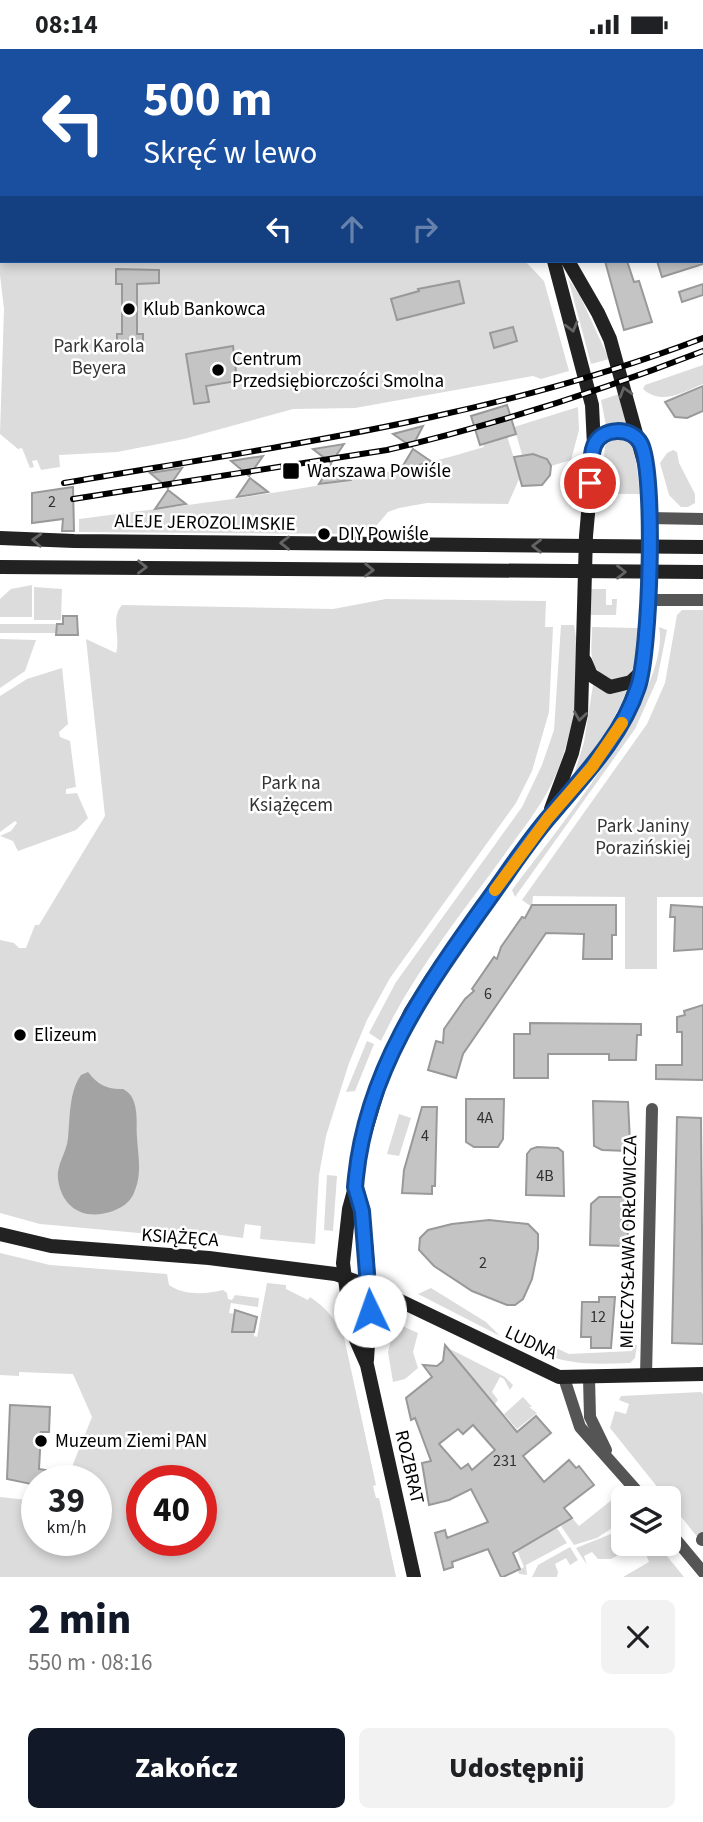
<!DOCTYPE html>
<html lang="pl">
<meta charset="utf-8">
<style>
:root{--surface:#fff;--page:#f2f2f2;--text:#202124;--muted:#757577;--accent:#111827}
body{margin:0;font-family:"Source Sans 3",sans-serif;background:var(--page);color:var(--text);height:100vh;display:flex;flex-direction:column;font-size:26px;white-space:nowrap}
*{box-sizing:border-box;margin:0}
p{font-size:23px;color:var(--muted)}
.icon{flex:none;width:38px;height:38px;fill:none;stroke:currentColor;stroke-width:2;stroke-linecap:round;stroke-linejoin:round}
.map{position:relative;height:1528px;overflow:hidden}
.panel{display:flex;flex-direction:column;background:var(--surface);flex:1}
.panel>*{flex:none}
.hud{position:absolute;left:0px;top:0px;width:704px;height:214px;box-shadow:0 4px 10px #0003;background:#1a4fa0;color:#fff;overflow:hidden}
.fabs{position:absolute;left:611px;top:1437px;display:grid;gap:14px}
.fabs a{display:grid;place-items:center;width:70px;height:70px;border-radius:10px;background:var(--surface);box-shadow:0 4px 10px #0003;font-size:35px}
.speed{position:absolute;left:21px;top:1416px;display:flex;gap:14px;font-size:35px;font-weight:700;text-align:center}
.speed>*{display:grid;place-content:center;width:91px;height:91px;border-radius:50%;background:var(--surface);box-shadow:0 4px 10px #0003;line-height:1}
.speed small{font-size:18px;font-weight:400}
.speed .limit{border:10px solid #d22;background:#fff;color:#111}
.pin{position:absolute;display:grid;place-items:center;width:60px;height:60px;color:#fff;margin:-30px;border:4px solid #fff;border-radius:50%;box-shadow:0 2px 7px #0007}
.me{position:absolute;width:77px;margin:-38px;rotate:357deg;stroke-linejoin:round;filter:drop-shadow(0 0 5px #0008)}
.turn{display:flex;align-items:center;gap:24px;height:147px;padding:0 28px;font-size:32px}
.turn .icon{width:91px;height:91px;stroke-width:2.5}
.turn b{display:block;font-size:49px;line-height:60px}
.lanes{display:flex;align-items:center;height:66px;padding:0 28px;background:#0003;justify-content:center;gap:35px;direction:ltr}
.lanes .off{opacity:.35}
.round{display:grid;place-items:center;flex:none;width:74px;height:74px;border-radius:10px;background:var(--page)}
.head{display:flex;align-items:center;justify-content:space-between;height:119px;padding:0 28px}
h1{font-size:42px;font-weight:800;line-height:52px;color:var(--accent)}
.primary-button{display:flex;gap:14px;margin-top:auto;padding:14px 28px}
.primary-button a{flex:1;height:80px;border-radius:10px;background:var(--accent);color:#fff;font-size:28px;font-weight:800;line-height:80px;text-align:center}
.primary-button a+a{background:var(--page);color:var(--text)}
.status{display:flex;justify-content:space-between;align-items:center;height:49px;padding:0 35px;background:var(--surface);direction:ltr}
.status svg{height:19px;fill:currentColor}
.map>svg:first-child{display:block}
.green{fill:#dcdcdc;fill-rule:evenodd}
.water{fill:#a3a3a3}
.building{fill:#c4c4c4;stroke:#999;stroke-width:2;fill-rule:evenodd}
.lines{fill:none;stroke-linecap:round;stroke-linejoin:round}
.street{stroke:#555;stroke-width:12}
.secondary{stroke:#222;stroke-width:14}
.rail-casing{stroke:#000;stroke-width:6}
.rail{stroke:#fff;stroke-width:3.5;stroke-dasharray:10;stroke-linecap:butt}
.oneway{stroke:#646464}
.route-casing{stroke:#114b97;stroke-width:18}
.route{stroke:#1a73e8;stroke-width:12}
.slow{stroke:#f59e0b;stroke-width:12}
.poi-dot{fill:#000;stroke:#fff;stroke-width:2.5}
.labels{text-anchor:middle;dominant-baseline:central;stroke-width:5;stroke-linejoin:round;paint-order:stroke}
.number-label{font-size:16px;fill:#313131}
.poi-label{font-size:19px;fill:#000;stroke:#fff;text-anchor:start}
.park-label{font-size:19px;fill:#333;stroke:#fff}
.street-label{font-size:19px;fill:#000;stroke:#fff}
</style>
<div class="status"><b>08:14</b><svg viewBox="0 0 49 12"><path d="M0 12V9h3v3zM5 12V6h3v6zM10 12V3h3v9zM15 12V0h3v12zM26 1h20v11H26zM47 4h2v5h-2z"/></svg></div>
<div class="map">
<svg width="703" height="1528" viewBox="0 0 703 1528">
<rect width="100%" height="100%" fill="#fff"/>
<!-- green -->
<g class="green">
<polygon points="0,0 21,2 2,2 2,212 525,212 544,232 569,322 541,330 533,327 355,359 293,360 184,390 117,403 59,406 60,418 41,421 37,411 32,412 34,418 30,419 22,399 18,400 0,385 4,260 0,226"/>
<polygon points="568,229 580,247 609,310 591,315"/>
<path d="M 703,316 L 703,335 C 683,343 662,357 643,340 L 645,336 Z"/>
<polygon points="619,345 626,374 606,377 601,351"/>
<path d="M 578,358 L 579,381 L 571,411 L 551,417 C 544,404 535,403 523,409 L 514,378 Z"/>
<polygon points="620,386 634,396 640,445 600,445 605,398 608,391"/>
<path d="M 507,387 L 520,428 L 508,455 L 427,454 L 399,459 L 388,463 L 377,476 L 355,485 L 79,483 L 79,470 C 214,452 353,438 484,398 L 483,395 Z"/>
<polygon points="673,401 677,403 679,414 695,445 695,454 688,458 681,458 669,446 660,414 667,404"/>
<polygon points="32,536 32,568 0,568 0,550 11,540"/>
<polygon points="34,538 62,540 61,571 34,571"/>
<polygon points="591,540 606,540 606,556 612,556 612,550 617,550 616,566 591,566"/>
<path d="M 386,550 L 546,552 L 545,578 L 553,578 L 549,663 L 532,722 L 516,754 L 390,929 L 367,971 L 349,1014 L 326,1087 L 319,1126 L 315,1195 L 260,1190 L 261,1177 L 245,1175 L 243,1189 L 206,1184 L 194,1189 L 40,1175 L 0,1164 L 0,891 L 14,894 L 19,899 L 26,899 L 35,876 L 39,876 L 105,767 L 86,590 L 116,604 C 121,587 110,570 122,556 L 333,560 Z"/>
<polygon points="682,561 703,561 703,848 657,848 657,920 625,920 625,848 533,847 532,858 522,851 647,675 665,634 677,566"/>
<polygon points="0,575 57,575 56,584 0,584"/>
<path d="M 561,576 L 574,576 C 584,626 573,693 550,738 C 537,763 518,786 502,809 C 459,868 412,926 381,992 L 369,984 L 396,933 L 522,758 L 542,716 L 554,681 Z"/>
<path d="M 592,578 L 639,579 L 635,616 L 628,627 L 611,631 C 586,619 592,602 592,578 Z"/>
<path d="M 659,578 L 667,581 L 657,631 L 635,680 L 515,848 L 512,841 C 552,787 672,643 659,578 Z"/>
<polygon points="0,590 36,591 25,622 0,639"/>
<polygon points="62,619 68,675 59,683 60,688 70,692 76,738 66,740 66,745 77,744 88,769 76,781 18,802 13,792 0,787 11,782 17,774 15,772 0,783 0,647 27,630"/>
<polygon points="593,636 607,643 628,642 604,687 573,729 584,693"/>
<polygon points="367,992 374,995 355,1042 346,1043"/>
<polygon points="399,1065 411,1069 399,1107 387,1105"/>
<polygon points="327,1126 337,1127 333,1182 324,1181"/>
<path d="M 0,1204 L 50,1216 L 167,1225 L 169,1236 C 184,1247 207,1245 223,1241 L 227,1244 L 228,1250 L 232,1251 L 235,1246 L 259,1249 L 258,1258 L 231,1254 L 229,1264 L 235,1265 L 232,1283 L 254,1283 L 254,1287 L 257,1288 L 267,1234 L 286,1236 L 286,1240 L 308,1251 L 310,1248 C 325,1258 337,1271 344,1288 L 376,1436 L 373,1437 L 376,1449 L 379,1449 L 396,1528 L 0,1528 L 0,1448 L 37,1452 L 37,1491 L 96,1491 L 96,1432 L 71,1431 L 73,1415 L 92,1368 L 73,1325 L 19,1323 L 19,1327 L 0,1326 ZM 142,1432 L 201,1432 L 201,1491 L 142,1491 Z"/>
<polygon points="431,1239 486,1273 500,1287 418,1245"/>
<polygon points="400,1276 418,1284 413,1303 418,1319 405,1330 393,1333 388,1303 394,1279"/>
<path d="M 533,1288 L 569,1305 L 632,1302 L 633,1296 L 637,1296 L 635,1309 L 630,1314 C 597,1315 568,1317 538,1302 Z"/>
<polygon points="450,1300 505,1328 513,1336 510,1341 504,1330 500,1328 492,1343 498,1351 494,1356"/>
<polygon points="701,1343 703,1345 703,1495 610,1379 615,1362 626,1365 629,1355 619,1351 621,1347"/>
<polygon points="523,1348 532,1358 529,1358 537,1364 517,1380 504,1365"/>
<polygon points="618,1446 623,1452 623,1484 612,1479 597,1489 574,1496 561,1477 572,1469 579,1477"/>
<polygon points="557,1479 567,1494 526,1516 527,1526 519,1525 518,1522 524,1518 517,1501"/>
<polygon points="616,1483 623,1488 623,1494 633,1495 635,1497 611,1510 598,1510 592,1503 584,1507 587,1516 576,1499"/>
<polygon points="638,1495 657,1495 684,1528 623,1528 649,1513 644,1500"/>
<polygon points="570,1498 578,1511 570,1516 566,1509 555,1515 558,1523 557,1528 532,1528 538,1516"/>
</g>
<!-- water -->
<path class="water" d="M 88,1023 C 98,1036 108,1041 123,1040 C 140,1048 136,1073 137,1088 C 138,1108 143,1126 133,1146 C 129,1154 121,1159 113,1162 C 85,1172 62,1160 58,1130 C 56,1116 67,1103 68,1089 C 70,1068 69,1043 81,1026 Z"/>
<!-- building -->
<g class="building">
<polygon points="605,212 627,212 634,233 639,232 652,273 624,281"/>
<polygon points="657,212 703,212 703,215 662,228"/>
<polygon points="116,220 159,221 159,234 137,235 137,285 143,285 143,299 117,300 117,285 122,285 122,235 116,235"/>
<polygon points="459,232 464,254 397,271 391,250 419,242 418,240"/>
<polygon points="703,235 703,246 682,253 679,243"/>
<polygon points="513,278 517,292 494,299 490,284"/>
<polygon points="233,297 237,332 206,337 209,353 194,355 186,305"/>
<polygon points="703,337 703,362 687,369 675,368 665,353"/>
<polygon points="507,356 516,385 480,396 471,367"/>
<polygon points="423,377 412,398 393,385"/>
<polygon points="344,395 331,414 313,400"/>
<polygon points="413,400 432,413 401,420"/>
<polygon points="533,405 547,410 551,417 550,426 542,436 522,437 514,408"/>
<polygon points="263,407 249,427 231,412"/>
<polygon points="331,416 350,431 319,435"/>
<polygon points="182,419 168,439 150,424"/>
<polygon points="250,429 268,443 237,448"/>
<polygon points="73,438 74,482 62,482 63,470 32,474 32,444"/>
<polygon points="168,441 186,455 155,460"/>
<polygon points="63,567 77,567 78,586 56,586 57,575 63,575"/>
<polygon points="532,856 616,856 616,886 612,886 612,910 583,910 584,885 546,884 463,1005 456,1029 428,1021 436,992 443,994 444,980 465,950 474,942 472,940 494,908 497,910 501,898 522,868 525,869"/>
<polygon points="671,856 703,858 703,900 674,902 675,868 670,868"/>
<polygon points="703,956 703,1031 656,1030 656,1016 682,1016 682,983 677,983 677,968 685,966 684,962"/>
<polygon points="530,974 641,975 641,986 637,986 636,1011 609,1011 609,1005 548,1005 548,1029 514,1029 514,985 530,985"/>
<polygon points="466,1050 504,1050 503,1090 498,1098 474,1098 466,1093"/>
<polygon points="593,1052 628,1053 630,1093 627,1093 627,1102 602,1101 594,1097"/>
<polygon points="422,1058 437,1058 435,1137 432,1137 432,1145 402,1144 404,1121"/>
<polygon points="677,1068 701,1069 703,1295 672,1294"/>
<polygon points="537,1098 558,1099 563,1103 564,1147 526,1146 527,1105 531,1100"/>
<polygon points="599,1148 626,1148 628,1188 625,1188 625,1197 590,1196 591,1155"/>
<polygon points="489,1171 528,1175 538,1185 538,1200 532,1230 523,1250 515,1256 507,1256 472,1242 434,1217 419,1201 420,1189 428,1181 452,1175"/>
<polygon points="599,1248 615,1248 611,1299 591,1299 591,1288 581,1288 582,1253 599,1253"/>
<polygon points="235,1261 257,1268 254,1283 232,1283"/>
<path d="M 445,1296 L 517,1383 L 536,1367 L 551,1384 L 523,1407 L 544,1433 L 569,1411 L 576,1419 L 579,1417 L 594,1436 L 564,1459 L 572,1469 L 513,1504 L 520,1520 L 503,1528 L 501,1528 L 488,1500 L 452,1513 L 453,1518 L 444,1521 L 435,1484 L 445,1481 L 447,1489 L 488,1473 L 471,1440 L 449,1451 L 429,1456 L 422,1414 L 431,1412 L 415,1369 L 411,1371 L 406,1349 L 432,1328 L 423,1316 L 437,1317 L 443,1312 ZM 473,1376 L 495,1401 L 472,1421 L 468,1415 L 461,1420 L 439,1395 L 458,1380 L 463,1385 Z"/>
<polygon points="10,1356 50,1358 49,1383 41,1383 39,1420 46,1421 46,1432 35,1431 31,1435 7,1430"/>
</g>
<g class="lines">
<!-- street -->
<g class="street">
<polyline points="702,139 703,138"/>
<polyline points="648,469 703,470"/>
<polyline points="648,551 703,551"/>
<polyline points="646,1327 652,1060"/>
<polyline points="564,1329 580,1378 643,1449"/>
<polyline points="589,1329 590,1368 606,1401"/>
<polyline points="668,1481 703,1523"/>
<polyline points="702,1491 703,1489"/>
</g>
<!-- secondary -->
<g class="secondary">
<polyline points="441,0 442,2"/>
<path d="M 594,397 C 608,380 625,376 640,394"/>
<polyline points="0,489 74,492 703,498"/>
<polyline points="0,518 703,523"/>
<polyline points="585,612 591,626 610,638 631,633 642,622"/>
<polyline points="551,760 572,704 581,665 586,487 594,397 592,356 554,212"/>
<path d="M 356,1140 C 371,1194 371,1254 367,1311"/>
<polyline points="0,1185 51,1197 209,1209 335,1225 369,1237 559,1328 703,1325"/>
<polyline points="414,1528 367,1316 356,1291 349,1260 343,1214 349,1160 355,1138 360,1101 383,1024 410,964 432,929 548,769 592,718 622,675 642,622 647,573 649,452 645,417 610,290 598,264 568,212"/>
</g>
<!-- rail casing -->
<g class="rail-casing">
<g id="rail">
<path d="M 64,434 C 280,397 498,368 703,289"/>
<path d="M 73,450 L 387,401 C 494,376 600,342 703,302"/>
</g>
</g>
<!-- rail -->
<use href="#rail" class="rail"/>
</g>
<!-- one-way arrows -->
<defs><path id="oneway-chevron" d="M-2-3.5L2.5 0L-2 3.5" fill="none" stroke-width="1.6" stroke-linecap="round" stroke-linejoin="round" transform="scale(1.75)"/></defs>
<g class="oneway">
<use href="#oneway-chevron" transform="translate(572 278) rotate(75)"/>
<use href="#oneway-chevron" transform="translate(625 343) rotate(-107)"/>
<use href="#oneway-chevron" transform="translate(37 491) rotate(-177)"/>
<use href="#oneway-chevron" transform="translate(285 494) rotate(-179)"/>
<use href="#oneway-chevron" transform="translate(537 497) rotate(-179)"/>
<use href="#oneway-chevron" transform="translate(142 518) rotate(1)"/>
<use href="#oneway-chevron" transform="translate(369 521) rotate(1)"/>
<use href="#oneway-chevron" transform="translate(621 523)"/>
<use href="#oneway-chevron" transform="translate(580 667) rotate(98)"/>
</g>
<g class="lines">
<!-- route casing -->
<g class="route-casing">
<path id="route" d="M 370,1262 L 362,1162 L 355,1138 L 356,1128 C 367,1022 424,941 483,858 C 505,828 525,796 549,768 C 583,727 621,689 638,638 C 650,603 656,427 641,395 C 632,377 601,378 594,397 C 590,407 591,423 590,434"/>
</g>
<!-- route -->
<use href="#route" class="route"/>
<!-- slow -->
<polyline class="slow" points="495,841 548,769 592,718 622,674"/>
</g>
<!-- markers -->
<g class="poi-dot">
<circle cx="129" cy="260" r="7"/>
<circle cx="218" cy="321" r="7"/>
<rect x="282" y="413" width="18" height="18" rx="3.5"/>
<circle cx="324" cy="485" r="7"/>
<circle cx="20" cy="986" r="7"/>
<circle cx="41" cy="1392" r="7"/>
</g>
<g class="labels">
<!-- number labels -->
<g class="number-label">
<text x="52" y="453">2</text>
<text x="488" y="945">6</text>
<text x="485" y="1069">4A</text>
<text x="425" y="1087">4</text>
<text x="545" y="1127">4B</text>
<text x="483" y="1214">2</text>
<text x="598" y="1268">12</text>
<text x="505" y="1412">231</text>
</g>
<!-- poi labels -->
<g class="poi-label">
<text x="143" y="260">Klub Bankowca</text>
<text x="232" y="310">Centrum<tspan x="232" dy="22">Przedsiębiorczości Smolna</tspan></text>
<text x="307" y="422">Warszawa Powiśle</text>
<text x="338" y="485">DIY Powiśle</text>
<text x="34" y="986">Elizeum</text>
<text x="55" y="1392">Muzeum Ziemi PAN</text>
</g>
<!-- park labels -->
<g class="park-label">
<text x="99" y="297">Park Karola<tspan x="99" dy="22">Beyera</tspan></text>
<text x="291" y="734">Park na<tspan x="291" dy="22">Książęcem</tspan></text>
<text x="643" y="777">Park Janiny<tspan x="643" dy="22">Porazińskiej</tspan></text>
</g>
<!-- street labels -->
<g class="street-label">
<text transform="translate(205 474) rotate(1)">ALEJE JEROZOLIMSKIE</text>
<text transform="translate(180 1189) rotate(4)">KSIĄŻĘCA</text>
<text transform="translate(629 1193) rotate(-89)">MIECZYSŁAWA ORŁOWICZA</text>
<text transform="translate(531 1294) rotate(25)">LUDNA</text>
<text transform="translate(409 1418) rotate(77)">ROZBRAT</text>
</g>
</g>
</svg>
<div class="fabs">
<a><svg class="icon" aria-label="layers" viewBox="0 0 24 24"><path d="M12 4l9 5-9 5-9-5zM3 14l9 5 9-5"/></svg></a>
</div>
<div class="speed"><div>39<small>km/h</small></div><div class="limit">40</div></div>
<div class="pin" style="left:590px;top:434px;background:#d93025"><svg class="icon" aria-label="arrive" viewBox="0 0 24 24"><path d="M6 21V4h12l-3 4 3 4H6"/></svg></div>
<svg class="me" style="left:370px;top:1262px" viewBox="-20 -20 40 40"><circle r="19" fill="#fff"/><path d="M0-13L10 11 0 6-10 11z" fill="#1a73e8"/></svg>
<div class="hud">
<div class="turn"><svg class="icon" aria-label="left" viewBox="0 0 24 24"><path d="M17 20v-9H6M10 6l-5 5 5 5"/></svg><div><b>500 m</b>Skręć w lewo</div></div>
<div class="lanes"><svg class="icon" aria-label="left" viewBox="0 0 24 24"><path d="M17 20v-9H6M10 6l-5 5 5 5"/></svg><svg class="icon off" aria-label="ahead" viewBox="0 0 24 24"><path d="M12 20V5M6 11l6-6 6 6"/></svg><svg class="icon off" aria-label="right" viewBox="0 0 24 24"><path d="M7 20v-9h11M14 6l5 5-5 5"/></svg></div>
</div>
</div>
<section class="panel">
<div class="head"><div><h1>2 min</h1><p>550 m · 08:16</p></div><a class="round"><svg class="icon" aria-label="close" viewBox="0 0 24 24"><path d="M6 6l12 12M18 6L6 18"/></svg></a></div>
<div class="primary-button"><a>Zakończ</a><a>Udostępnij</a></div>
</section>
